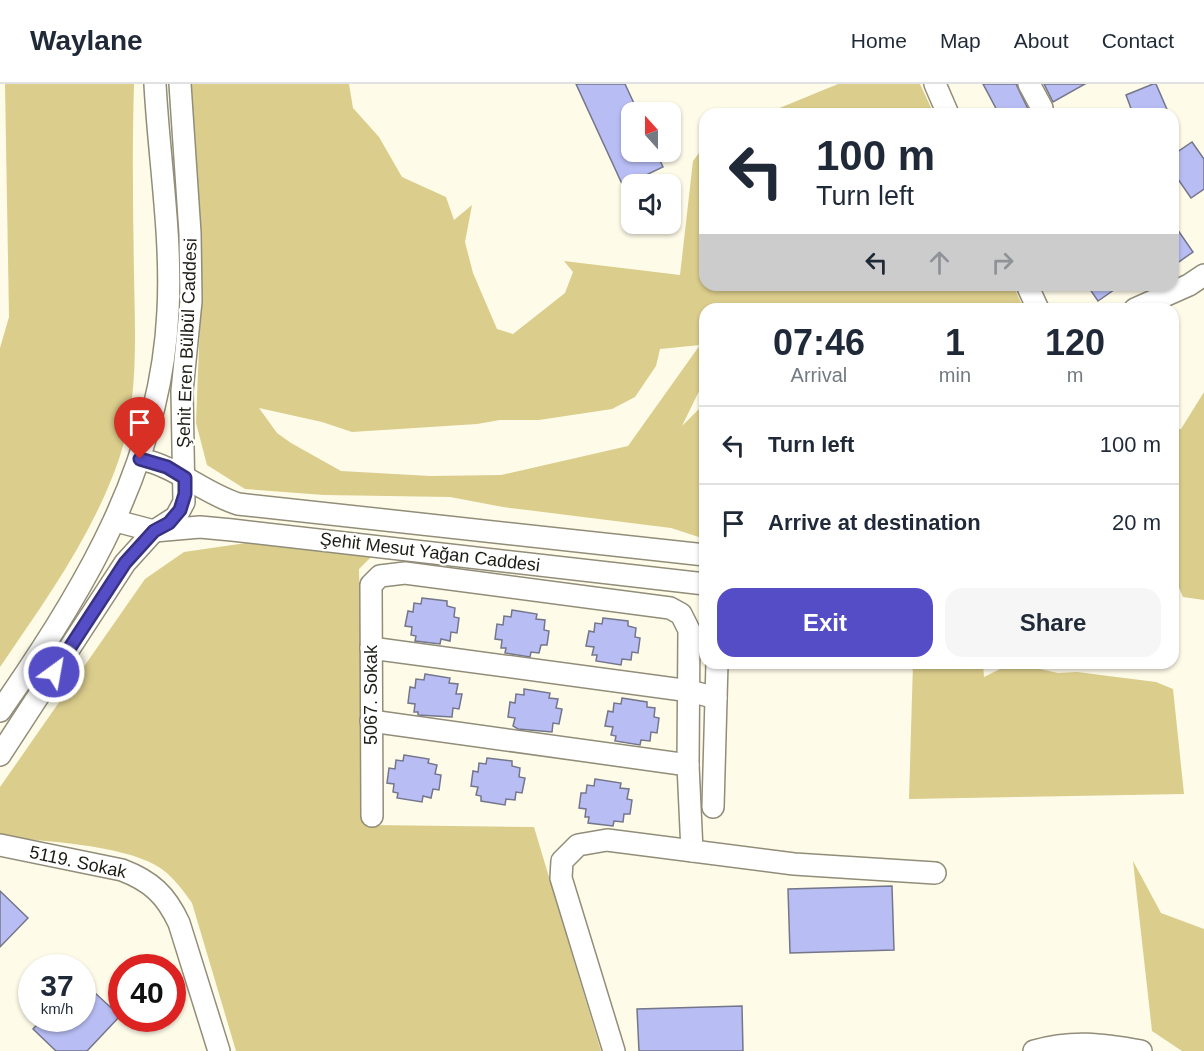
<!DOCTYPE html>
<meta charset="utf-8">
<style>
:root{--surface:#fff;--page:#f6f6f7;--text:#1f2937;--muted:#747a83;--line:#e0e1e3;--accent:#554dc5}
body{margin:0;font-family:Arial,sans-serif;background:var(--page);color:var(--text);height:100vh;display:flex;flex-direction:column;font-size:22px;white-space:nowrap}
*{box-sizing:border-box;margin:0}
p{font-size:20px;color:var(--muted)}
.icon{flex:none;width:33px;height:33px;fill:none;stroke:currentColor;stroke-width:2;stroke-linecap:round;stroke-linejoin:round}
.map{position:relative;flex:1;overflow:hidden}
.side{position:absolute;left:699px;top:219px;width:480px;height:366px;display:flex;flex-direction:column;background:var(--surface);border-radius:18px;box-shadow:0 2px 4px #0004}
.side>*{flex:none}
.guide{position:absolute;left:699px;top:24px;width:480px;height:183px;border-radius:18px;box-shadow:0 2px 4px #0004;background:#fff;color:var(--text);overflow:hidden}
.needle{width:39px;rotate:339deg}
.fabs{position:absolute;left:621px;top:18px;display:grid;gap:12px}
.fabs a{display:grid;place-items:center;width:60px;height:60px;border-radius:12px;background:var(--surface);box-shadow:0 2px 4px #0004;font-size:30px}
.speed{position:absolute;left:18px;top:870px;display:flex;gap:12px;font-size:30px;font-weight:700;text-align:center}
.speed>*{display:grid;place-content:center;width:78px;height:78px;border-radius:50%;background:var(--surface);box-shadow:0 2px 4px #0004;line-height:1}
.speed small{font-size:15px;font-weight:400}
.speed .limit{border:9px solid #d22;background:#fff;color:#111}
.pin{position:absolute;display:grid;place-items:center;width:51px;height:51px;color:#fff;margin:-62px -26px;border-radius:50% 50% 50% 0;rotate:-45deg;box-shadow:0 0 6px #0007}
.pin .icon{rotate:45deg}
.me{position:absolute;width:66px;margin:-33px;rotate:32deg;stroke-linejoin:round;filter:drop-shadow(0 0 4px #0008)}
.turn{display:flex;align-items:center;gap:21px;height:126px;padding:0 18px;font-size:27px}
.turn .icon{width:78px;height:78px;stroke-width:2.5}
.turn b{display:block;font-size:42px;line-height:51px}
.lanes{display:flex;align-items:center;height:57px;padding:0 18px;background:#0003;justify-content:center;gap:30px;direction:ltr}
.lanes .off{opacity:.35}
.eta{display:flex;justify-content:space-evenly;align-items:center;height:102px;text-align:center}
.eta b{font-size:36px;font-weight:600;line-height:42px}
.action{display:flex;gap:12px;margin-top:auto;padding:12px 18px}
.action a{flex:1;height:69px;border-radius:18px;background:var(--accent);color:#fff;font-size:24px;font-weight:600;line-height:69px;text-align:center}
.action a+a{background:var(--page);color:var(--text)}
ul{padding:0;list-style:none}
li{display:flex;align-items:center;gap:18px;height:78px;padding:0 18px;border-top:2px solid var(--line)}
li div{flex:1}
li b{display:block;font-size:22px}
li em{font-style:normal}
header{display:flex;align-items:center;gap:36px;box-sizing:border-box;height:84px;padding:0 30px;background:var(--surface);border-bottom:2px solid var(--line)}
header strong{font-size:28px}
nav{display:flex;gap:33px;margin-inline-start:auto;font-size:21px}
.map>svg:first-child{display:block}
.green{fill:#dbcd8c;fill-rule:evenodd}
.building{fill:#b8bdf4;stroke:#74768a;stroke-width:1.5}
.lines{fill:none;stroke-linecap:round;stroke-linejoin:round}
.minor-casing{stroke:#918d79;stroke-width:24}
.minor{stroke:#fff;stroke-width:21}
.route-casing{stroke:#373280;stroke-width:15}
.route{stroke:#554dc5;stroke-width:10}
.labels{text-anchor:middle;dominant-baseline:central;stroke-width:4.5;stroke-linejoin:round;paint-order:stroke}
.street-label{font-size:18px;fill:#1d1c14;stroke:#fff}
</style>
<header>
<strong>Waylane</strong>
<nav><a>Home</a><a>Map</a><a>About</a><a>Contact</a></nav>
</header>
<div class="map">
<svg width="1204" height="967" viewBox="0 0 1204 967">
<rect width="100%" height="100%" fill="#fefbe9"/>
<!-- green -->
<g class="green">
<path d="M 5,0 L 134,0 C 132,64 133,127 134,190 C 135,251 139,317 119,375 C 93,451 45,517 0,583 L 0,264 L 9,233 Z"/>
<path d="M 189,0 L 349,0 L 353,24 L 379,53 L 402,93 L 446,113 L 454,136 L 472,121 L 465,158 L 473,189 L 497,245 L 513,250 L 565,209 L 573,188 L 564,177 L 680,191 L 693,77 L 705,61 L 705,201 L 1013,201 L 1024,225 L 705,225 L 705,295 L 682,342 L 705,319 L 705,455 L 671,444 L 503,423 L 450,413 L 324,411 L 245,405 L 207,381 L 196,339 L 201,212 ZM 700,261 L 628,362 L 501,391 L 430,392 L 341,387 L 291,359 L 277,349 L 259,324 L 322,338 L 352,348 L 477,340 L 500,336 L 539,336 L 612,325 L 635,313 L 656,282 L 660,265 Z"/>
<polygon points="838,0 920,0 934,30 765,30"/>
<polygon points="1204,308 1204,516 1183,513 1173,490 1173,346 1181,345"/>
<path d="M 253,458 L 373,471 L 359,485 L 364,731 L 373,741 L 534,743 L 601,967 L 236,967 L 192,819 C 182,805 172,791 157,782 C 120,760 44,758 0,752 L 0,703 L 145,495 L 184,468 Z"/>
<polygon points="913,579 983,579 984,593 1012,579 1058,589 1077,588 1156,598 1173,605 1184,710 909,715"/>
<polygon points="1133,777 1161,829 1204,845 1204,967 1182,967 1152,947"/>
</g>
<!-- building -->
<g class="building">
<polygon points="576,0 625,0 638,28 632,28 632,68 656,68 663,83 623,102"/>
<polygon points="983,0 1016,0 1029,27 1023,30 999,30"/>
<polygon points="1044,0 1085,0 1053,18"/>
<polygon points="1153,0 1156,0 1169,30 1133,30 1126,11"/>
<polygon points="1192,58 1204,75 1204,105 1191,114 1173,88 1173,71"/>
<polygon points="1173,139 1193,168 1173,182"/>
<polygon points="1087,201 1121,201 1098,217"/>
<polygon points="422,514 447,517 447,522 455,524 454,533 459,534 457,549 451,548 450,557 441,555 440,560 415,557 416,552 411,551 412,543 405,542 408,527 413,528 414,519 421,520"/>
<polygon points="512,526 537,530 536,535 545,536 544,546 549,547 547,561 541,561 539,569 531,568 530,573 505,569 506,564 501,564 502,556 495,555 497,540 503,541 504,532 511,533"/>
<polygon points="603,534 628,537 628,542 636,544 635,553 640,554 638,569 632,568 631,576 622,575 621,581 596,577 597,571 592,571 594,563 586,562 589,547 594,548 595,539 602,540"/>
<polygon points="425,590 450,594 449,599 458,600 456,610 462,610 459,625 453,624 452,633 418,631 418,628 414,628 415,620 408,619 410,603 415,604 416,595 424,596"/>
<polygon points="524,605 550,609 549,614 558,615 556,624 562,625 559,640 553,639 552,648 518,645 513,642 515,634 508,633 510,618 515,619 516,610 524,611"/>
<polygon points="622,614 647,618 647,623 655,624 654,633 659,634 657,649 651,648 650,657 641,656 640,661 615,657 616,652 611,651 613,643 605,642 608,627 613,628 614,619 621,620"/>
<polygon points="404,671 429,675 428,679 437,681 435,690 441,691 439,706 433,705 431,714 423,712 422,718 397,714 398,709 393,708 394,700 387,699 389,684 395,685 396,676 403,677"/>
<polygon points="487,674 512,677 512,682 520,684 519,693 525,694 522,709 516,708 515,716 506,715 505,721 481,717 481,712 476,711 478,703 471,702 473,687 478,688 479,679 486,680"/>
<polygon points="595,695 621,699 620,704 629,705 627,715 632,716 630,730 624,730 623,738 614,737 613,742 588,739 589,733 585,733 586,725 579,724 581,709 586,709 587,701 594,702"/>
<polygon points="892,802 894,866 790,869 788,805"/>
<polygon points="0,807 28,834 0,863"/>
<polygon points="82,897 120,932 87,967 56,967 33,945 43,934 82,934"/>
<polygon points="742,922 743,967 639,967 637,925"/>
</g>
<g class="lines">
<!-- minor casing -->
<g class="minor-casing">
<g id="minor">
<polyline points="935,0 948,30"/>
<polyline points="1029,0 1042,24"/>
<polyline points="1027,201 1038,225"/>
<polyline points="1135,225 1189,201 1204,191"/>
<path d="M 140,375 C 176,382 203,409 238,420 L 705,471"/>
<polyline points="116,437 154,447 200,443 232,446 705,500"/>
<polyline points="371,564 690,607 716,614"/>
<path d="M 0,627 C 85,506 161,378 168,227 C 172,152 159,75 155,0"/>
<polyline points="371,637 688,681"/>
<polyline points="0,671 125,479 154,447 176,433 184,418 182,307 191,217 190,149 180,0"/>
<polyline points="713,723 717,579"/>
<polyline points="372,732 371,501 380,492 405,489 670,524 681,530 689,546 688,681 692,767"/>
<path d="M 0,761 L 122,786 C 151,797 166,811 179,839 L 219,967"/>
<polyline points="614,967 561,794 562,777 578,761 607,756 794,780 935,789"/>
<path d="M 1034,967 C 1073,956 1101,960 1141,967"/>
</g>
</g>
<!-- minor -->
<use href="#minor" class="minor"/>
</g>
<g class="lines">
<!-- route casing -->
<g class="route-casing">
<polyline id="route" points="54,588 125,479 154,447 169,439 180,426 185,410 185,394 167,383 140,375"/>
</g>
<!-- route -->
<use href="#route" class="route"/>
</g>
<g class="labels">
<!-- street labels -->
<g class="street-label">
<text transform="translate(187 259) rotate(-88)">Şehit Eren Bülbül Caddesi</text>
<text transform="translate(430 468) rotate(7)">Şehit Mesut Yağan Caddesi</text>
<text transform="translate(371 611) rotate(-90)">5067. Sokak</text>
<text transform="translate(78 778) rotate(12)">5119. Sokak</text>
</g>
</g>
</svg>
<div class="fabs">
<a><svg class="needle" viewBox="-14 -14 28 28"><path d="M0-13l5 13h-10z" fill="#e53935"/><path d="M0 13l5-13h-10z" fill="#747a83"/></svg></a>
<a><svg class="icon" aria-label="sound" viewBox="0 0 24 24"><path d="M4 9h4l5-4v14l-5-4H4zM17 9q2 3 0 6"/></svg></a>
</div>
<div class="speed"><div>37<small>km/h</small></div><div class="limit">40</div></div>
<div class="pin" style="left:140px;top:375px;background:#d93025"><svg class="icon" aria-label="arrive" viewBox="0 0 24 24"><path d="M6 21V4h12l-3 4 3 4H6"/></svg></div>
<svg class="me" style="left:54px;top:588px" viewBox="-20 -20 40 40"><circle r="17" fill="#554dc5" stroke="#fff" stroke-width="3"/><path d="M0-11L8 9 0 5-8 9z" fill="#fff"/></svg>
<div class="guide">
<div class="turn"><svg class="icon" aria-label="left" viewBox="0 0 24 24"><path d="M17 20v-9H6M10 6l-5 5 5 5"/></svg><div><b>100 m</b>Turn left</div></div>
<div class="lanes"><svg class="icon" aria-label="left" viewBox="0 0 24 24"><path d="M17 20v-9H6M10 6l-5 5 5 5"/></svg><svg class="icon off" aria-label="ahead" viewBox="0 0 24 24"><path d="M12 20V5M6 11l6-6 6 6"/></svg><svg class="icon off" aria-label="right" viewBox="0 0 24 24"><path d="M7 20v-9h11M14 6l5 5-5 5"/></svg></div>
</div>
<section class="side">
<div class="eta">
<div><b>07:46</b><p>Arrival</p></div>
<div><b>1</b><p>min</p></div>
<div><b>120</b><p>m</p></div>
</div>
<ul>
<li><svg class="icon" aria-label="left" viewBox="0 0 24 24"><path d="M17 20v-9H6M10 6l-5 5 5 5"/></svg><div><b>Turn left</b></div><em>100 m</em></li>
<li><svg class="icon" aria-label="arrive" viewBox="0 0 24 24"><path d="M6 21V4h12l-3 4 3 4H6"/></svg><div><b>Arrive at destination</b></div><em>20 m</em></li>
</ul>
<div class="action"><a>Exit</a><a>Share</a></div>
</section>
</div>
